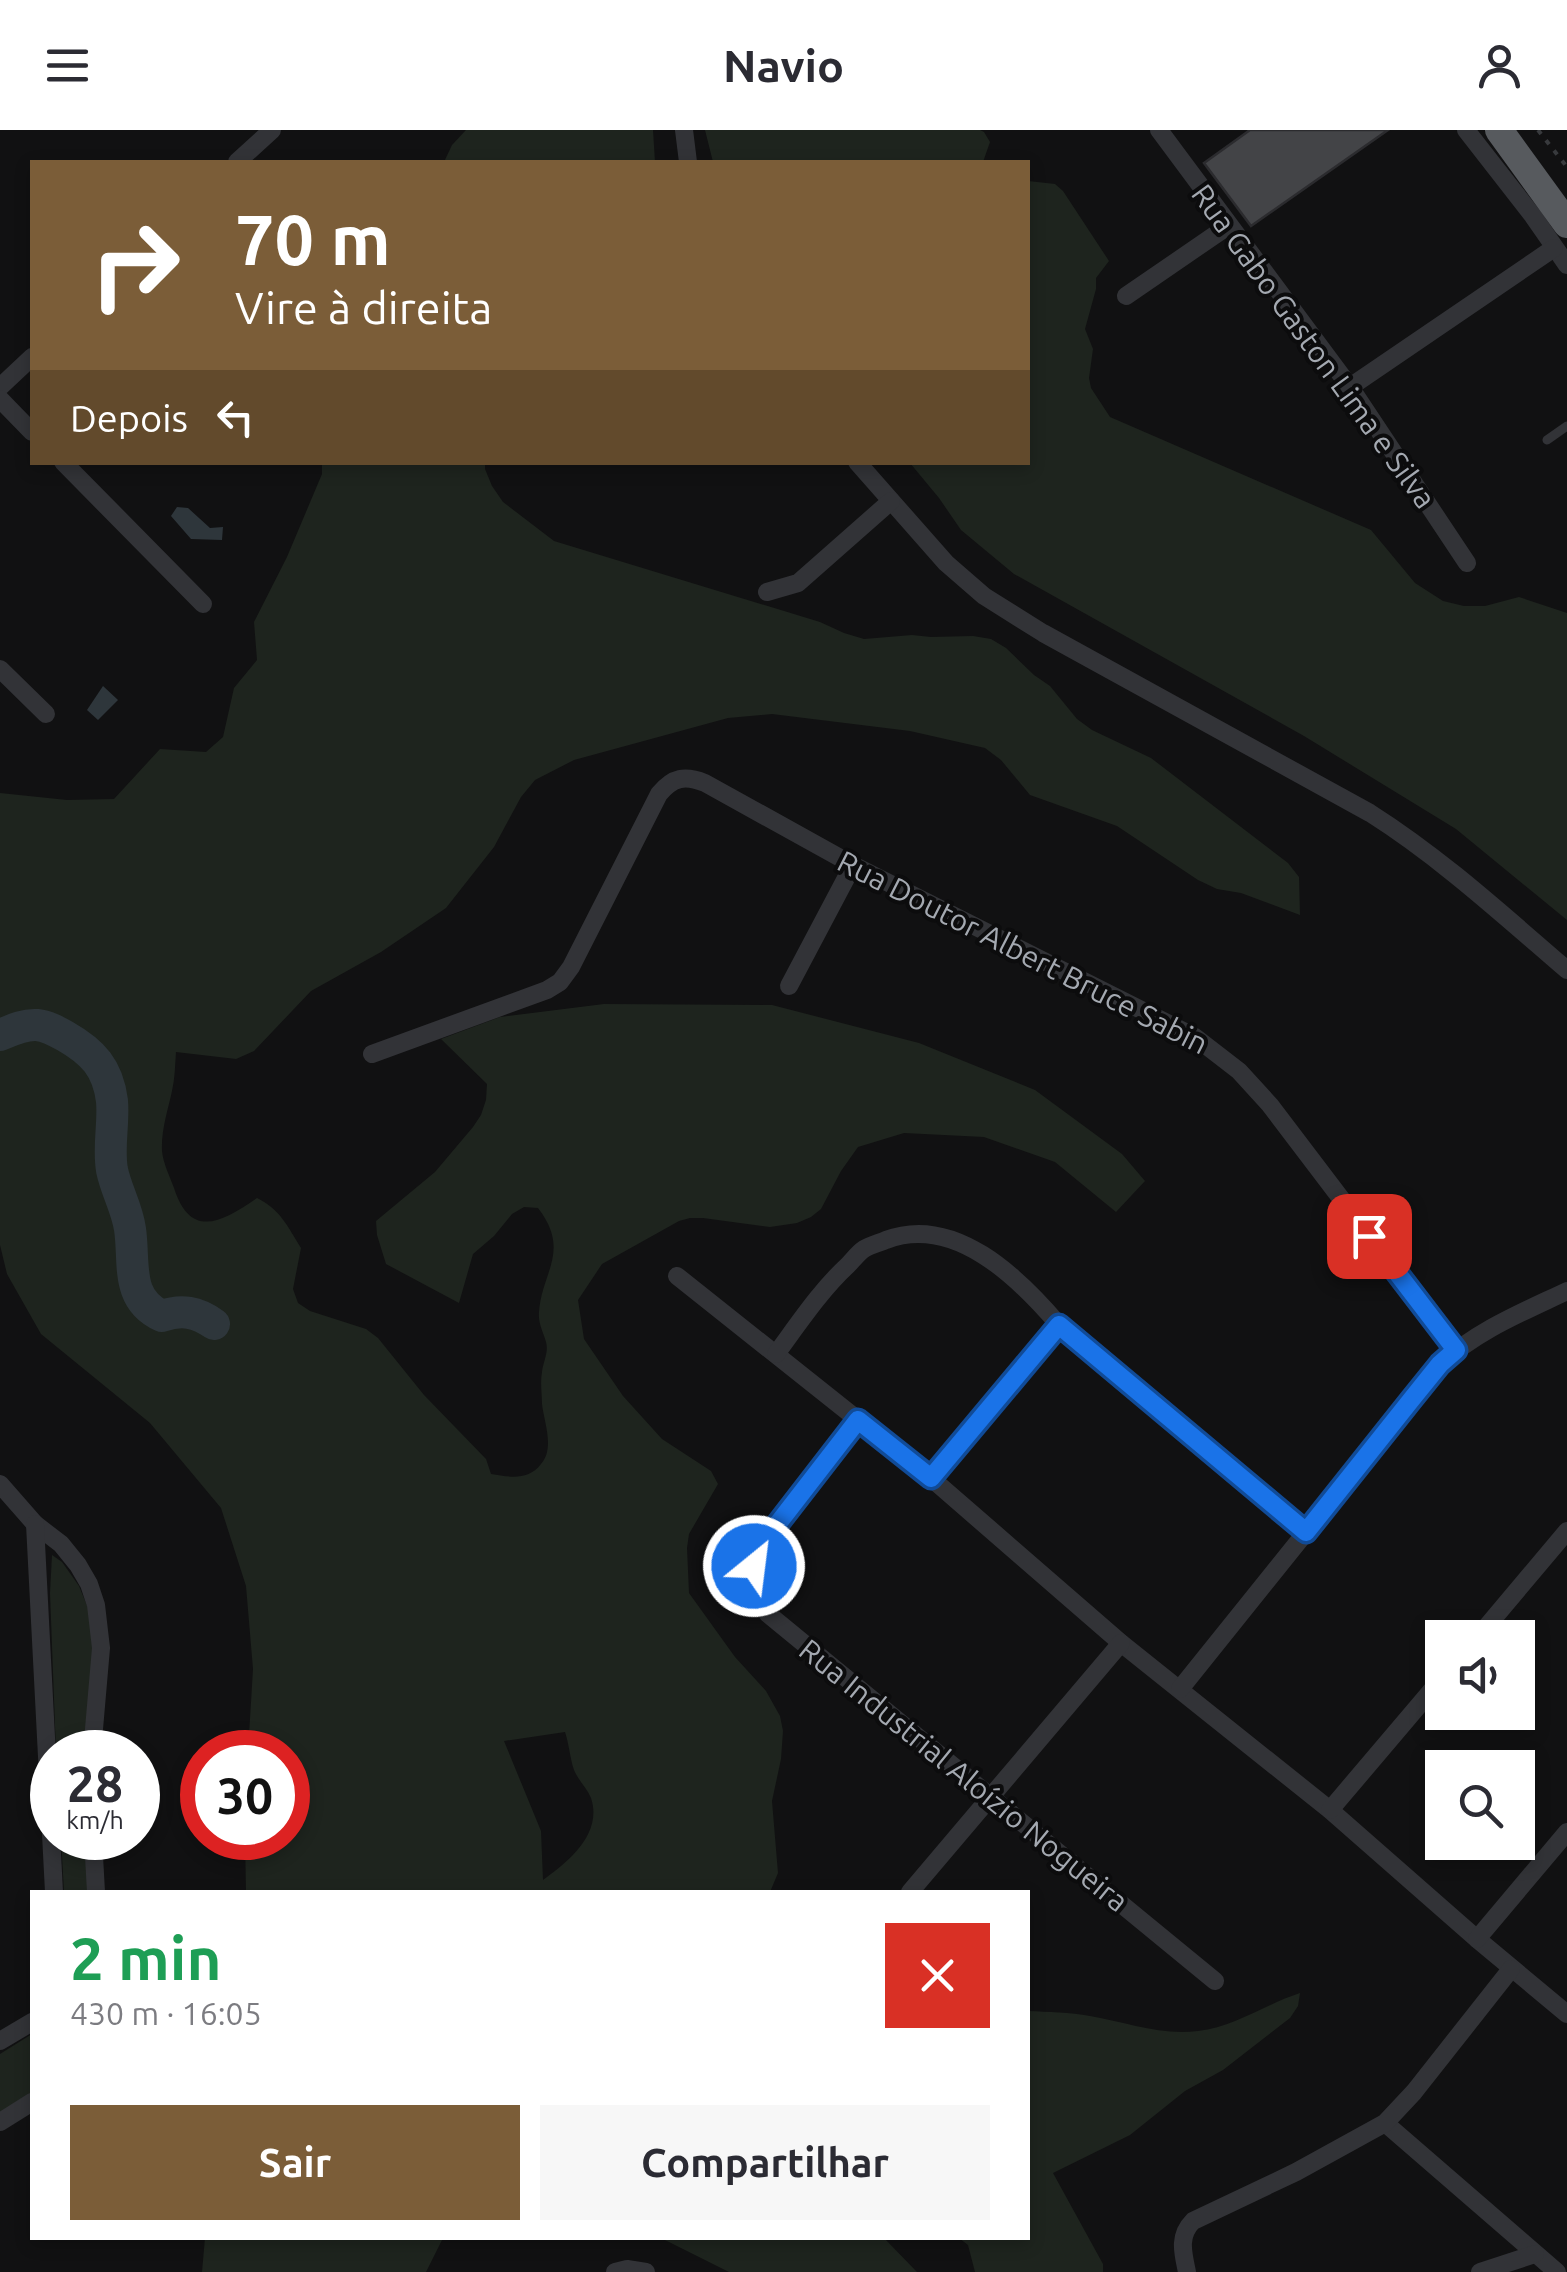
<!DOCTYPE html>
<html lang="pt">
<meta charset="utf-8">
<style>
:root{--surface:#fff;--page:#f7f7f7;--text:#2b2b33;--muted:#7c7c81;--accent:#7b5d38}
body{margin:0;font-family:Ubuntu,sans-serif;background:var(--page);color:var(--text);height:100vh;display:flex;flex-direction:column;font-size:38px;white-space:nowrap}
*{box-sizing:border-box;margin:0}
p{font-size:32px;color:var(--muted)}
.icon{flex:none;width:55px;height:55px;fill:none;stroke:currentColor;stroke-width:2;stroke-linecap:round;stroke-linejoin:round}
.map{position:relative;flex:1;overflow:hidden}
.drawer{position:absolute;left:30px;top:1760px;width:1000px;height:350px;display:flex;flex-direction:column;background:var(--surface);border-radius:0px;box-shadow:0 5px 15px #0003}
.drawer>*{flex:none}
.banner{position:absolute;left:30px;top:30px;width:1000px;height:305px;border-radius:0px;box-shadow:0 5px 15px #0003;background:#7b5d38;color:#fff;overflow:hidden}
.buttons{position:absolute;left:1425px;top:1490px;display:grid;gap:20px}
.buttons a{display:grid;place-items:center;width:110px;height:110px;border-radius:0px;background:var(--surface);box-shadow:0 5px 15px #0003;font-size:50px}
.speed{position:absolute;left:30px;top:1600px;display:flex;gap:20px;font-size:50px;font-weight:700;text-align:center}
.speed>*{display:grid;place-content:center;width:130px;height:130px;border-radius:50%;background:var(--surface);box-shadow:0 5px 15px #0003;line-height:1}
.speed small{font-size:25px;font-weight:400}
.speed .limit{border:15px solid #d22;background:#fff;color:#111}
.pin{position:absolute;display:grid;place-items:center;width:85px;height:85px;color:#fff;margin:-42px;border-radius:20px;box-shadow:0 5px 15px #0006}
.me{position:absolute;width:110px;margin:-55px;rotate:29deg;stroke-linejoin:round;filter:drop-shadow(0 0 8px #0008)}
.turn{display:flex;align-items:center;gap:35px;height:210px;padding:0 40px;font-size:45px}
.turn .icon{width:130px;height:130px;stroke-width:2.5}
.turn b{display:block;font-size:70px;line-height:85px}
.then{display:flex;align-items:center;height:95px;padding:0 40px;background:#0003;gap:20px;font-size:38px}
.round{display:grid;place-items:center;flex:none;width:105px;height:105px;border-radius:0px;background:var(--page)}
.summary{display:flex;align-items:center;justify-content:space-between;height:170px;padding:0 40px}
h1{font-size:60px;font-weight:600;line-height:75px;color:#1e9e55}
.cta{display:flex;gap:20px;margin-top:auto;padding:20px 40px}
.cta a{flex:1;height:115px;border-radius:0px;background:var(--accent);color:#fff;font-size:40px;font-weight:600;line-height:115px;text-align:center}
.cta a+a{background:var(--page);color:var(--text)}
header{display:flex;justify-content:space-between;align-items:center;height:130px;padding:0 40px;background:var(--surface);font-size:45px;font-weight:600}
.map>svg:first-child{display:block}
.green{fill:#1e241e;fill-rule:evenodd}
.water{fill:#2e363b}
.lines{fill:none;stroke-linecap:round;stroke-linejoin:round}
.river{stroke:#2e363b;stroke-width:32}
.building{fill:#434447;stroke:#2b2b2e;stroke-width:2.5}
.path{stroke:#383a3d;stroke-width:4;stroke-dasharray:5 8;stroke-linecap:butt}
.service{stroke:#323337;stroke-width:9}
.minor{stroke:#323337;stroke-width:18}
.trunk{stroke:#575a5e;stroke-width:28}
.route-casing{stroke:#114b97;stroke-width:25}
.route{stroke:#1a73e8;stroke-width:18}
.labels{text-anchor:middle;dominant-baseline:central;stroke-width:8;stroke-linejoin:round;paint-order:stroke}
.street-label{font-size:30px;fill:#a4a9b1;stroke:#0c0c0d}
</style>
<header><svg class="icon" aria-label="menu" viewBox="0 0 24 24"><path d="M4 6h16M4 12h16M4 18h16"/></svg>Navio<svg class="icon" aria-label="person" viewBox="0 0 24 24"><circle cx="12" cy="8" r="4"/><path d="M4 21q1-7 8-7t8 7"/></svg></header>
<div class="map">
<svg width="1567" height="2142" viewBox="0 0 1567 2142">
<rect width="100%" height="100%" fill="#111112"/>
<!-- green -->
<g class="green">
<polygon points="466,0 653,0 655,32 444,32 452,15"/>
<polygon points="705,0 980,0 984,2 990,12 983,32 713,32"/>
<polygon points="1028,51 1055,54 1063,61 1109,131 1096,148 1096,159 1085,199 1093,219 1089,248 1091,258 1110,287 1371,400 1415,453 1443,471 1464,476 1485,476 1519,467 1567,483 1567,790 1456,699 1304,606 1014,444 961,400 939,368 910,333 1028,332"/>
<path d="M 322,333 L 485,333 L 485,339 L 492,356 L 503,372 L 554,411 L 820,492 L 844,503 L 864,509 L 912,505 L 931,507 L 973,506 L 991,509 L 1006,518 L 1034,545 L 1050,556 L 1077,589 L 1092,600 L 1151,628 L 1288,733 L 1299,747 L 1300,785 L 1241,763 L 1217,759 L 1198,750 L 1117,696 L 1030,665 L 1001,630 L 985,618 L 910,601 L 772,584 L 728,588 L 574,630 L 535,650 L 521,667 L 494,717 L 446,778 L 381,822 L 311,861 L 254,921 L 236,929 L 176,922 C 175,935 175,948 172,961 C 168,980 161,1000 162,1021 C 163,1033 170,1047 174,1058 C 191,1111 223,1091 257,1068 C 280,1079 288,1097 301,1118 L 293,1159 L 298,1173 L 310,1181 L 366,1199 L 378,1208 L 424,1265 L 486,1329 L 491,1344 C 510,1347 528,1351 541,1334 C 555,1318 544,1292 542,1274 C 542,1263 540,1253 542,1242 C 543,1232 549,1222 546,1212 C 543,1201 538,1194 539,1182 C 542,1141 571,1121 538,1078 L 524,1077 L 512,1084 L 494,1106 L 473,1124 L 459,1173 L 386,1134 L 377,1105 L 376,1091 L 435,1042 L 473,997 L 481,985 L 486,970 L 487,954 L 441,909 L 500,887 L 604,874 L 772,875 L 919,913 L 1035,960 L 1122,1024 L 1145,1051 L 1116,1082 L 1055,1032 L 984,1007 L 904,1003 L 858,1017 L 841,1041 L 821,1079 L 811,1087 L 797,1093 L 770,1097 L 703,1088 L 690,1088 L 679,1091 L 602,1134 L 578,1170 L 584,1209 L 623,1266 L 662,1309 L 711,1341 L 718,1354 L 689,1404 L 687,1418 L 689,1463 L 735,1527 L 766,1561 L 780,1586 L 783,1601 L 781,1629 L 772,1671 L 778,1743 L 770,1762 L 246,1762 L 245,1708 L 288,1708 L 288,1622 L 248,1622 L 253,1539 L 246,1456 L 221,1378 L 150,1293 L 41,1204 L 7,1144 L 0,1115 L 0,663 L 67,670 L 114,669 L 160,619 L 206,622 L 223,607 L 234,558 L 257,530 L 254,492 L 287,427 L 322,344 ZM 565,1602 C 569,1614 570,1628 574,1640 C 578,1650 587,1658 591,1668 C 603,1704 568,1732 543,1750 L 541,1701 L 504,1611 Z"/>
<polygon points="52,1425 62,1432 79,1456 88,1478 95,1523 83,1622 56,1622 50,1463"/>
<polygon points="61,1708 85,1708 88,1762 64,1762"/>
<path d="M 1300,1863 L 1298,1876 L 1290,1888 L 1223,1940 L 1185,1961 L 1130,2005 L 1053,2043 L 1103,2134 L 1103,2142 L 975,2142 L 968,2115 L 959,2108 L 1028,2108 L 1028,1881 C 1048,1882 1070,1882 1090,1886 C 1126,1892 1161,1906 1198,1901 C 1234,1897 1266,1874 1300,1863 Z"/>
<polygon points="32,1904 32,1964 0,1984 0,1924"/>
<polygon points="205,2108 443,2108 426,2142 202,2142"/>
<polygon points="661,2108 884,2108 917,2142 729,2142"/>
</g>
<!-- water -->
<g class="water">
<polygon points="177,377 188,378 210,398 223,397 222,410 191,409 171,386"/>
<polygon points="103,556 118,570 98,590 87,580"/>
</g>
<g class="lines">
<!-- river -->
<path class="river" d="M 0,905 C 12,900 24,894 37,895 C 47,896 56,901 65,906 C 93,922 108,938 112,971 C 114,994 108,1017 112,1040 C 116,1060 127,1078 130,1099 C 135,1133 125,1169 162,1186 C 182,1179 197,1182 214,1194"/>
</g>
<!-- building -->
<polygon class="building" points="1250,0 1388,0 1251,96 1204,33"/>
<g class="lines">
<!-- path -->
<polyline class="path" points="1538,0 1567,37"/>
<!-- service -->
<polyline class="service" points="1547,310 1567,296"/>
<!-- minor -->
<g class="minor">
<polyline points="684,0 688,32"/>
<polyline points="1159,0 1350,257 1467,433"/>
<polyline points="1466,0 1533,86 1567,135"/>
<polyline points="237,32 272,0"/>
<polyline points="1126,166 1228,96"/>
<polyline points="0,257 32,227"/>
<polyline points="1350,257 1554,118"/>
<polyline points="0,269 32,302"/>
<polyline points="63,332 203,474"/>
<path d="M 857,332 L 946,433 L 984,466 L 1043,503 L 1370,683 C 1441,728 1503,785 1567,840"/>
<polyline points="767,462 798,453 891,371"/>
<polyline points="0,539 46,584"/>
<polyline points="789,856 853,735"/>
<path d="M 372,924 L 547,860 L 560,852 L 571,837 L 659,664 C 673,647 685,645 705,653 L 853,735 L 1195,907 L 1239,941 L 1270,975 L 1456,1220"/>
<polyline points="677,1146 931,1348 1121,1513 1330,1680 1477,1809 1567,1884"/>
<path d="M 776,1224 C 799,1193 820,1161 848,1135 C 853,1130 858,1123 864,1119 C 870,1115 879,1113 886,1110 C 954,1084 1018,1147 1059,1195 L 1306,1402"/>
<path d="M 859,1290 L 759,1418 C 750,1442 753,1463 768,1484 L 1215,1851"/>
<polyline points="931,1348 1059,1195"/>
<polyline points="0,1354 35,1394 61,1414 78,1435 89,1454 96,1475 101,1518 92,1622"/>
<polyline points="35,1394 54,1762"/>
<polyline points="1477,1508 1567,1401"/>
<path d="M 1180,1559 L 1441,1234 C 1476,1201 1523,1182 1567,1161"/>
<polyline points="1330,1680 1442,1548"/>
<polyline points="93,1708 96,1762"/>
<polyline points="910,1762 1121,1513"/>
<polyline points="1477,1809 1567,1702"/>
<polyline points="0,1911 32,1892"/>
<polyline points="0,1992 32,1972"/>
<polyline points="1385,1993 1557,2142"/>
<polyline points="615,2142 627,2139 646,2142"/>
<path d="M 1187,2142 C 1183,2123 1178,2106 1193,2091 L 1296,2042 L 1385,1993 L 1414,1962 L 1511,1839"/>
<polyline points="1480,2142 1535,2124"/>
</g>
<!-- trunk -->
<polyline class="trunk" points="1499,0 1567,94"/>
</g>
<g class="lines">
<!-- route casing -->
<g class="route-casing">
<polyline id="route" points="754,1436 759,1418 858,1290 931,1348 1059,1195 1306,1402 1411,1270 1440,1234 1456,1220 1369,1106"/>
</g>
<!-- route -->
<use href="#route" class="route"/>
</g>
<g class="labels">
<!-- street labels -->
<g class="street-label">
<text transform="translate(1314 216) rotate(54)">Rua Gabo Gaston Lima e Silva</text>
<text transform="translate(1023 822) rotate(27)">Rua Doutor Albert Bruce Sabin</text>
<text transform="translate(964 1645) rotate(39)">Rua Industrial Aloízio Nogueira</text>
</g>
</g>
</svg>
<div class="buttons">
<a><svg class="icon" aria-label="sound" viewBox="0 0 24 24"><path d="M4 9h4l5-4v14l-5-4H4zM17 9q2 3 0 6"/></svg></a>
<a><svg class="icon" aria-label="search" viewBox="0 0 24 24"><circle cx="10" cy="10" r="6"/><path d="M15 15l6 6"/></svg></a>
</div>
<div class="speed"><div>28<small>km/h</small></div><div class="limit">30</div></div>
<div class="pin" style="left:1369px;top:1106px;background:#d93025"><svg class="icon" aria-label="arrive" viewBox="0 0 24 24"><path d="M6 21V4h12l-3 4 3 4H6"/></svg></div>
<svg class="me" style="left:754px;top:1436px" viewBox="-20 -20 40 40"><circle r="17" fill="#1a73e8" stroke="#fff" stroke-width="3"/><path d="M0-11L8 9 0 5-8 9z" fill="#fff"/></svg>
<div class="banner">
<div class="turn"><svg class="icon" aria-label="right" viewBox="0 0 24 24"><path d="M7 20v-9h11M14 6l5 5-5 5"/></svg><div><b>70 m</b>Vire à direita</div></div>
<div class="then">Depois<svg class="icon" aria-label="left" viewBox="0 0 24 24"><path d="M17 20v-9H6M10 6l-5 5 5 5"/></svg></div>
</div>
<section class="drawer">
<div class="summary"><div><h1>2 min</h1><p>430 m · 16:05</p></div><a class="round" style="background:#d93025;color:#fff"><svg class="icon" aria-label="close" viewBox="0 0 24 24"><path d="M6 6l12 12M18 6L6 18"/></svg></a></div>
<div class="cta"><a>Sair</a><a>Compartilhar</a></div>
</section>
</div>
